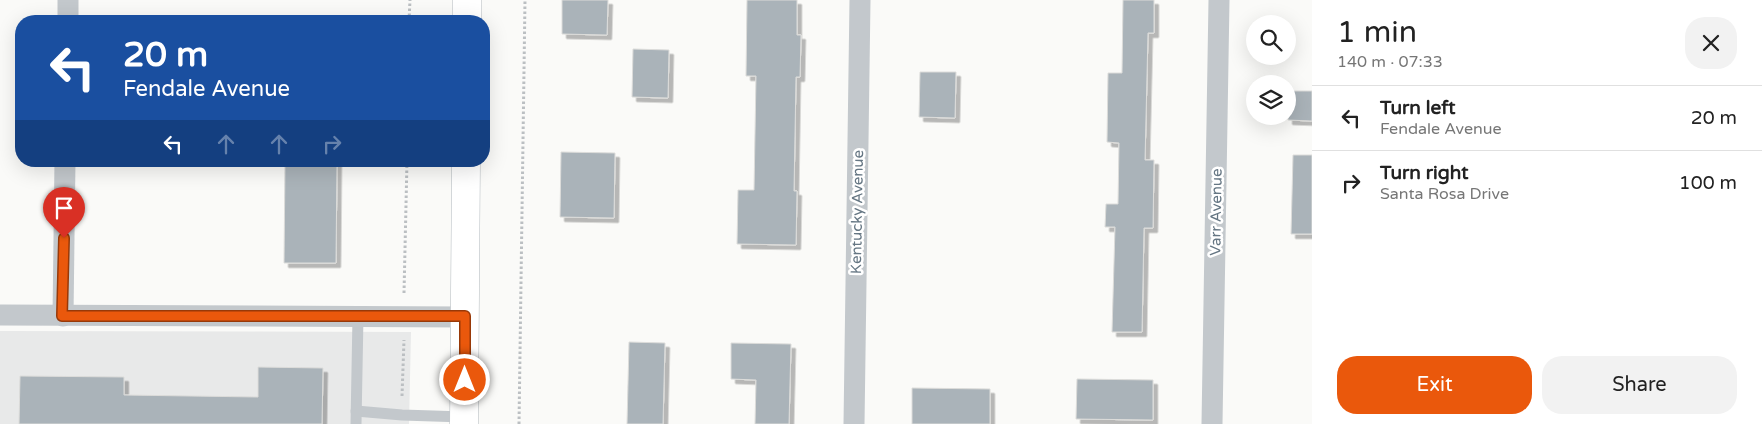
<!DOCTYPE html>
<meta charset="utf-8">
<style>
:root{--surface:#fff;--page:#f2f2f2;--text:#222;--muted:#767676;--line:#e0e0e0;--accent:#ea580c}
body{margin:0;font-family:"Varela Round",sans-serif;background:var(--page);color:var(--text);height:100vh;display:flex;flex-direction:column;font-size:19px;white-space:nowrap}
*{box-sizing:border-box;margin:0}
p{font-size:16px;color:var(--muted)}
.icon{flex:none;width:28px;height:28px;fill:none;stroke:currentColor;stroke-width:2;stroke-linecap:round;stroke-linejoin:round}
.map{position:relative;flex:1;overflow:hidden}
.sheet{display:flex;flex-direction:column;background:var(--surface);width:450px}
.sheet>*{flex:none}
.banner{position:absolute;left:15px;top:15px;width:475px;height:152px;border-radius:20px;box-shadow:0 5px 20px #0002;background:#1a4fa0;color:#fff;overflow:hidden}
.controls{position:absolute;left:1246px;top:15px;display:grid;gap:10px}
.controls a{display:grid;place-items:center;width:50px;height:50px;border-radius:50%;background:var(--surface);box-shadow:0 5px 20px #0002;font-size:25px}
.pin{position:absolute;display:grid;place-items:center;width:42px;height:42px;color:#fff;margin:-51px -21px;border-radius:50% 50% 50% 0;rotate:-45deg;box-shadow:0 0 5px #0007}
.pin .icon{rotate:45deg}
.me{position:absolute;width:55px;margin:-28px;rotate:0deg;stroke-linejoin:round;filter:drop-shadow(0 0 4px #0008)}
.turn{display:flex;align-items:center;gap:18px;height:105px;padding:0 25px;font-size:22px}
.turn .icon{width:65px;height:65px;stroke-width:2.5}
.turn b{display:block;font-size:35px;line-height:42px}
.lanes{display:flex;align-items:center;height:48px;padding:0 25px;background:#0003;justify-content:center;gap:25px;direction:ltr}
.lanes .off{opacity:.35}
.round{display:grid;place-items:center;flex:none;width:52px;height:52px;border-radius:20px;background:var(--page)}
.head{display:flex;align-items:center;justify-content:space-between;height:85px;padding:0 25px}
h1{font-size:30px;font-weight:600;line-height:38px}
.cta{display:flex;gap:10px;margin-top:auto;padding:10px 25px}
.cta a{flex:1;height:58px;border-radius:20px;background:var(--accent);color:#fff;font-size:20px;font-weight:600;line-height:58px;text-align:center}
.cta a+a{background:var(--page);color:var(--text)}
ul{padding:0;list-style:none}
li{display:flex;align-items:center;gap:15px;height:65px;padding:0 25px;border-top:1px solid var(--line)}
li div{flex:1}
li b{display:block;font-size:19px}
li em{font-style:normal}
main{display:flex;flex:1;min-height:0}
.map>svg:first-child{display:block}
.built{fill:#e8e9e9}
.building{fill:#aab3b9;stroke:#dcdcda;filter:url(#shadow)}
.lines{fill:none;stroke-linecap:round;stroke-linejoin:round}
.secondary-casing{stroke:#b3babf;stroke-width:29}
.path{stroke:#bbbfc2;stroke-width:3;stroke-dasharray:2.5 2.5;stroke-linecap:butt}
.service{stroke:#c3c8cc;stroke-width:11}
.minor{stroke:#c3c8cc;stroke-width:21}
.secondary{stroke:#fff;stroke-width:28}
.route-casing{stroke:#983908;stroke-width:12}
.route{stroke:#ea580c;stroke-width:9}
.labels{text-anchor:middle;dominant-baseline:central;stroke-width:5;stroke-linejoin:round;paint-order:stroke}
.street-label{font-size:15px;fill:#657683;stroke:#fff}
</style>
<main>
<div class="map">
<svg width="1312" height="424" viewBox="0 0 1312 424">
<defs>
<filter id="shadow"><feDropShadow dx="4.5" dy="4.5" stdDeviation="0" flood-color="#0004"/></filter>
</defs>
<rect width="100%" height="100%" fill="#fafaf8"/>
<!-- built -->
<polygon class="built" points="0,331 411,332 409,424 0,424"/>
<!-- building -->
<g class="building">
<polygon points="562,0 608,0 607,35 562,34"/>
<polygon points="747,0 797,0 797,35 801,35 800,77 796,77 794,191 797,191 796,245 737,244 738,190 754,190 756,76 746,76"/>
<polygon points="1123,0 1154,0 1154,33 1148,33 1145,160 1154,160 1153,228 1144,228 1142,332 1112,332 1115,227 1105,227 1106,204 1118,204 1119,143 1107,142 1108,73 1122,73"/>
<polygon points="633,49 669,50 668,98 632,97"/>
<polygon points="920,72 956,72 955,118 919,117"/>
<polygon points="1288,91 1312,91 1312,121 1288,120"/>
<polygon points="561,152 615,153 614,218 560,217"/>
<polygon points="1293,155 1312,155 1312,234 1291,234"/>
<polygon points="285,161 337,161 336,263 284,263"/>
<polygon points="629,342 665,343 663,424 627,424"/>
<polygon points="731,343 791,344 789,424 755,424 756,380 731,379"/>
<polygon points="258,367 323,368 322,424 19,424 20,376 124,377 124,395 258,397"/>
<polygon points="1077,379 1153,380 1153,420 1076,419"/>
<polygon points="912,388 990,389 990,424 912,424"/>
</g>
<g class="lines">
<!-- secondary casing -->
<g class="secondary-casing">
<g id="secondary">
<polyline points="467,21 467,0"/>
<polyline points="464,424 466,161"/>
</g>
</g>
<!-- path -->
<g class="path">
<polyline points="409,21 410,0"/>
<polyline points="404,293 407,161"/>
<polyline points="402,396 404,340"/>
<polyline points="519,424 525,0"/>
</g>
<!-- service -->
<g class="service">
<polyline points="356,411 402,415 464,417"/>
<polyline points="356,424 358,316"/>
</g>
<!-- minor -->
<g class="minor">
<polyline points="68,21 68,0"/>
<polyline points="0,315 465,317"/>
<polyline points="63,316 65,161"/>
<polyline points="854,424 860,0"/>
<polyline points="1212,424 1219,0"/>
</g>
<!-- secondary -->
<use href="#secondary" class="secondary"/>
</g>
<g class="lines">
<!-- route casing -->
<g class="route-casing">
<polyline id="route" points="64,238 62,316 465,316 465,380"/>
</g>
<!-- route -->
<use href="#route" class="route"/>
</g>
<g class="labels">
<!-- street labels -->
<g class="street-label">
<text transform="translate(857 212) rotate(-89)">Kentucky Avenue</text>
<text transform="translate(1216 212) rotate(-89)">Varr Avenue</text>
</g>
</g>
</svg>
<div class="controls">
<a><svg class="icon" aria-label="search" viewBox="0 0 24 24"><circle cx="10" cy="10" r="6"/><path d="M15 15l6 6"/></svg></a>
<a><svg class="icon" aria-label="layers" viewBox="0 0 24 24"><path d="M12 4l9 5-9 5-9-5zM3 14l9 5 9-5"/></svg></a>
</div>
<div class="pin" style="left:64px;top:238px;background:#d93025"><svg class="icon" aria-label="arrive" viewBox="0 0 24 24"><path d="M6 21V4h12l-3 4 3 4H6"/></svg></div>
<svg class="me" style="left:465px;top:380px" viewBox="-20 -20 40 40"><circle r="17" fill="#ea580c" stroke="#fff" stroke-width="3"/><path d="M0-11L8 9 0 5-8 9z" fill="#fff"/></svg>
<div class="banner">
<div class="turn"><svg class="icon" aria-label="left" viewBox="0 0 24 24"><path d="M17 20v-9H6M10 6l-5 5 5 5"/></svg><div><b>20 m</b>Fendale Avenue</div></div>
<div class="lanes"><svg class="icon" aria-label="left" viewBox="0 0 24 24"><path d="M17 20v-9H6M10 6l-5 5 5 5"/></svg><svg class="icon off" aria-label="ahead" viewBox="0 0 24 24"><path d="M12 20V5M6 11l6-6 6 6"/></svg><svg class="icon off" aria-label="ahead" viewBox="0 0 24 24"><path d="M12 20V5M6 11l6-6 6 6"/></svg><svg class="icon off" aria-label="right" viewBox="0 0 24 24"><path d="M7 20v-9h11M14 6l5 5-5 5"/></svg></div>
</div>
</div>
<section class="sheet">
<div class="head"><div><h1>1 min</h1><p>140 m · 07:33</p></div><a class="round"><svg class="icon" aria-label="close" viewBox="0 0 24 24"><path d="M6 6l12 12M18 6L6 18"/></svg></a></div>
<ul>
<li><svg class="icon" aria-label="left" viewBox="0 0 24 24"><path d="M17 20v-9H6M10 6l-5 5 5 5"/></svg><div><b>Turn left</b><p>Fendale Avenue</p></div><em>20 m</em></li>
<li><svg class="icon" aria-label="right" viewBox="0 0 24 24"><path d="M7 20v-9h11M14 6l5 5-5 5"/></svg><div><b>Turn right</b><p>Santa Rosa Drive</p></div><em>100 m</em></li>
</ul>
<div class="cta"><a>Exit</a><a>Share</a></div>
</section>
</main>
